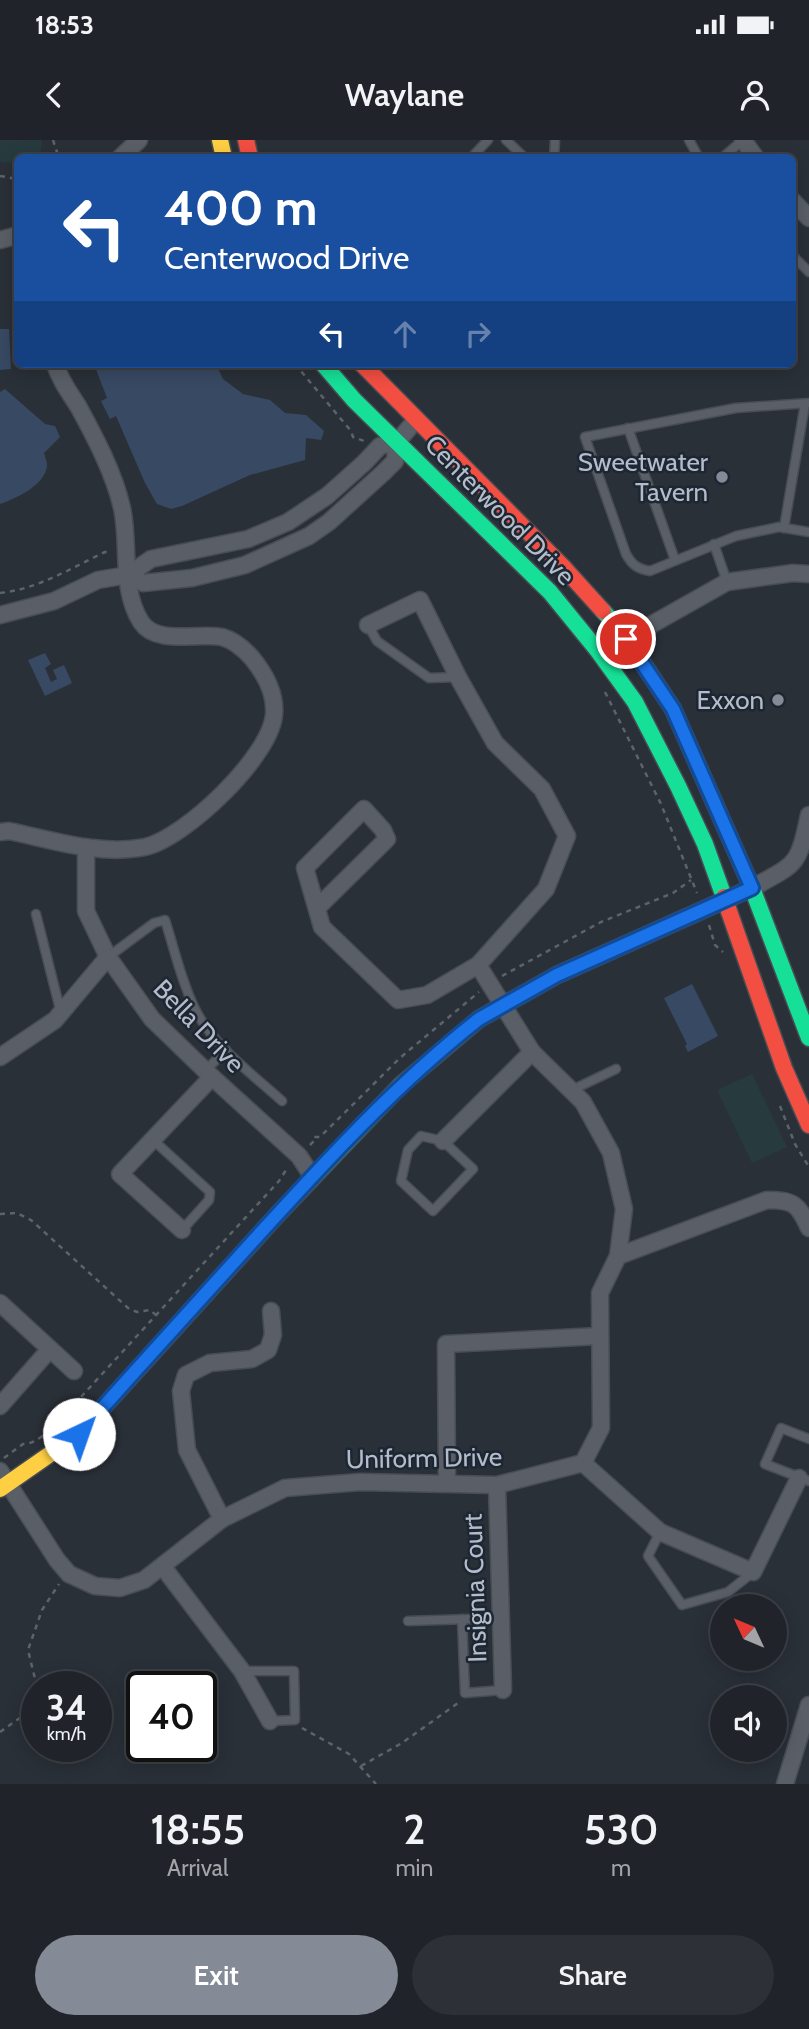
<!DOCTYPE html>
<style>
:root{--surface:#20242a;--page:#2d3036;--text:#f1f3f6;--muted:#a2a4a8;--line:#3d4147;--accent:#848b96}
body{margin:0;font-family:Cabin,sans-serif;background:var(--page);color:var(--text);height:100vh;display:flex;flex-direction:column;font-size:26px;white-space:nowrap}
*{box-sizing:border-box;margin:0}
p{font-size:23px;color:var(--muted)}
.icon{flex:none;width:38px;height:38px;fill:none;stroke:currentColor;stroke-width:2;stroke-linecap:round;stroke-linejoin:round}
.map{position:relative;height:1644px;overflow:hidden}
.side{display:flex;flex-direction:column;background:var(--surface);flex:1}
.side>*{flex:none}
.banner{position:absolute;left:14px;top:14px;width:782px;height:214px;border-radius:10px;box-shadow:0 4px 18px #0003,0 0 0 2px var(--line);background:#1a4fa0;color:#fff;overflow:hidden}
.needle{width:46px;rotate:314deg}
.tools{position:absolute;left:710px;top:1454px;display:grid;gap:14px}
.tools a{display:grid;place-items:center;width:77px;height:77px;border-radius:50%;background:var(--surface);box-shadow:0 4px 18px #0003,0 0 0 2px var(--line);font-size:35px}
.speed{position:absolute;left:21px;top:1531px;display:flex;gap:14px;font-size:35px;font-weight:700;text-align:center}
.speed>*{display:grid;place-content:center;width:91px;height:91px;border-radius:50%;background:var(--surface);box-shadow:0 4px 18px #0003,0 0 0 2px var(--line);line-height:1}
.speed small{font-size:18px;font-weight:400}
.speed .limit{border:4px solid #111;border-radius:10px;background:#fff;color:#111}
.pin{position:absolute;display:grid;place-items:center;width:60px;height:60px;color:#fff;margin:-30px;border:4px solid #fff;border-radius:50%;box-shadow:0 2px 7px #0007}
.me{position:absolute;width:77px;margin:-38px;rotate:42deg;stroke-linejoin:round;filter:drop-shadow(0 0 5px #0008)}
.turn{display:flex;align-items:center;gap:24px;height:147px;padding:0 35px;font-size:32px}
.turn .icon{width:91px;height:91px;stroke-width:2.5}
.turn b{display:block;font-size:49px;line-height:60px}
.lanes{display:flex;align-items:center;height:66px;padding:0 35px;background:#0003;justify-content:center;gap:35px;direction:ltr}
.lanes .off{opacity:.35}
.eta{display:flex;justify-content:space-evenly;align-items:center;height:119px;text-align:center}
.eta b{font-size:42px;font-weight:600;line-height:49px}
.button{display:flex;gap:14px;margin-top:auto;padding:14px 35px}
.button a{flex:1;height:80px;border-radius:42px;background:var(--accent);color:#fff;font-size:28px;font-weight:600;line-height:80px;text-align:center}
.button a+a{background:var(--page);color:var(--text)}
.status{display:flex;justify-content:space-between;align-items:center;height:49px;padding:0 35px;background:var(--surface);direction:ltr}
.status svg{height:19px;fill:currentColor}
header{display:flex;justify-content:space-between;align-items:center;height:91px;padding:0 35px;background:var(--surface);font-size:32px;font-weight:600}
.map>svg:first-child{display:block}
.green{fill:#273a3e}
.water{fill:#384963}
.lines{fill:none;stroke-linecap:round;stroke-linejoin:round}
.lane-casing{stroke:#484c53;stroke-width:11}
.street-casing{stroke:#484c53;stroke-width:19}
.fast-casing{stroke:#484c53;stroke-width:19}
.slow-casing{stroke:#484c53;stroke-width:19}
.jam-casing{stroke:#484c53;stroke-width:19}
.path{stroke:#5d636a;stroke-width:2.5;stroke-dasharray:5 5;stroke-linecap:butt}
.lane{stroke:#5a5e66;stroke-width:8}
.street{stroke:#5a5e66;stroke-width:16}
.fast{stroke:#16e098;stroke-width:16}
.slow{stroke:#ffcf43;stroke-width:16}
.jam{stroke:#f24e42;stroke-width:16}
.route-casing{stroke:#114b97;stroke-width:18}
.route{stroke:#1a73e8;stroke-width:12}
.poi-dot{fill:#848b96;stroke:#1d2633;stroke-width:2.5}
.labels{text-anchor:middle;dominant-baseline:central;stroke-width:5;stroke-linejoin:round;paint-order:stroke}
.poi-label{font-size:26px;fill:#b4bcc9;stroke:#1d2633;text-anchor:end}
.street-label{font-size:26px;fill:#b4bcc9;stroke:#1d2633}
</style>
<div class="status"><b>18:53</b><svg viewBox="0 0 49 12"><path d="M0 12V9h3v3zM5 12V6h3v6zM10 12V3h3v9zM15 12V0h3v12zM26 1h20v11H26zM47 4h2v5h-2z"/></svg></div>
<header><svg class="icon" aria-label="back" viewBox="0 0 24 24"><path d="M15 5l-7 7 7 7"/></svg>Waylane<svg class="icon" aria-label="person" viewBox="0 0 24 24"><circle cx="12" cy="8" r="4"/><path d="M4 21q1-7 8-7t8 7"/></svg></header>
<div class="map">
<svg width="809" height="1644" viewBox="0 0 809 1644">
<rect width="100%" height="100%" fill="#2a3038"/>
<!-- green -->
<g class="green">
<polygon points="0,0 42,0 40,17 18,18 17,23 0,22"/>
<polygon points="752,934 787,1007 752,1023 717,950"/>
</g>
<!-- water -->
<g class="water">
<polygon points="0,189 9,189 11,229 0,230"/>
<polygon points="94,224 216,224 223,239 243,254 270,260 285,273 306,275 324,291 321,300 306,298 305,320 250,335 182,366 171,369 157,364 145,343 116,276 110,279 101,261 107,258"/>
<path d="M 5,249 L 45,284 L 55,286 L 60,297 L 44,313 C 45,317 47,321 47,325 C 46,345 15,359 0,364 L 0,252 Z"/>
<polygon points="45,513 51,524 45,528 51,542 57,539 53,530 64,525 72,543 45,556 28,520"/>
<polygon points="692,844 718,896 688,912 685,906 687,904 664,858"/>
</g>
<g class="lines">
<!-- lane casing -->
<g class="lane-casing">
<g id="lane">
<polyline points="506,0 525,18"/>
<polyline points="689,0 699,18"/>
<polyline points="471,18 488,0"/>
<polyline points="554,18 555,0"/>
<polyline points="722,18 743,0"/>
<polyline points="793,116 809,132"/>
<path d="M 809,263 L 736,268 L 585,297 L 626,414 C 632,425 638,429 650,431 L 736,396 L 779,387 L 809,392"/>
<polyline points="628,288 675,420"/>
<polyline points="784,388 805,264"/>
<polyline points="714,404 727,442"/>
<polyline points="368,485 377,501 429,538 458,537"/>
<polyline points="36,774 61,873"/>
<path d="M 108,817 L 154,783 L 165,780 C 174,808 181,840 194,867 C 212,905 251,933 282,961"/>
<polyline points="205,931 226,910"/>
<polyline points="572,950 616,929"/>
<polygon points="421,996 443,1001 473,1029 433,1071 401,1041 408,1010"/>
<polyline points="152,999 210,1052 209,1060 182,1090"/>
<polyline points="809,1299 781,1288 765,1324 809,1341"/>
<polyline points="660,1392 648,1416 682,1465 728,1452 752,1433"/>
<polyline points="462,1479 465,1553 503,1550"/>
<polyline points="408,1481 501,1478"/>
<polyline points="242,1531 294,1531 295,1580 270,1581"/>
</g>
</g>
<!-- street casing -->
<g class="street-casing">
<g id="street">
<polyline points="743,0 756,18"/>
<polyline points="120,18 139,0"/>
<polyline points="793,61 809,78"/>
<polyline points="0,100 18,95"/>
<polyline points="128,435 143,443 192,438 245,425 309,396 329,382 383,333 395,321 397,302 416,280"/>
<polyline points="0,475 54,461 98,440 128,435 151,419 248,399 288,382 327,356 364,323 380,306 397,302"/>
<polyline points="626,499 727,442 793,433 809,434"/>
<path d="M 0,692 L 9,691 C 52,700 100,716 145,707 C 185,698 270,617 274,575 C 276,554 265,534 252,518 C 244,509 233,500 222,497 C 198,492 157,506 141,482 C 120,449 130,404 122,368 C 114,333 95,297 78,266 C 69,252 60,240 55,224"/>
<polyline points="86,707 86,771 108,817 152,879 212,937 299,1016 312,1036"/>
<path d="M 752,748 C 797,723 798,727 809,675"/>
<polyline points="317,768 387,699 383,690 364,669 305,728 322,787 398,860 427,855 478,825 546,749 567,696 542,649 495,603 458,537 420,460 368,485"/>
<polyline points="0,917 55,880 108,817"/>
<polyline points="443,1001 532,912"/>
<polyline points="182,1090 120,1034 212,937"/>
<path d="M 618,1116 L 767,1060 C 794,1060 798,1064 809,1088"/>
<polyline points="0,1163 74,1231"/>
<polyline points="0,1266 50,1209"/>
<polyline points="583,1323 660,1392 753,1432 799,1338"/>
<polyline points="0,1331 57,1420 69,1434 95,1446 120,1448 144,1440 222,1379 285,1348 360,1342 497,1345 583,1323 601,1288 600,1153 618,1116 624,1069 611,1013 583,962 532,912 478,825"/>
<polyline points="447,1343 446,1204 599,1196"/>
<polyline points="497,1345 503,1550"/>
<polyline points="222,1379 187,1310 181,1251 186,1235 210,1223 252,1219 268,1210 273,1195 271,1171"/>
<polyline points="163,1427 242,1531 270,1581"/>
<polyline points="785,1644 809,1565"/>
</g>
</g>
<!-- fast casing -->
<g class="fast-casing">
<g id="fast">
<polyline points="323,224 354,260 550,452 598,511 635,562 678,646 705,704 724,757"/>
<polyline points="603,471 622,492 673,569 752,748 809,898"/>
<polyline points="278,1074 401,945 479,879 557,835 752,748"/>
</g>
</g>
<!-- slow casing -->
<g class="slow-casing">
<g id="slow">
<polyline points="220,0 224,18"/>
<polyline points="0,1349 79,1294 278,1074"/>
</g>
</g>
<!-- jam casing -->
<g class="jam-casing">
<g id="jam">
<polyline points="246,0 250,18"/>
<polyline points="362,224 565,429 603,471"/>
<polyline points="724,757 784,928 809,985"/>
</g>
</g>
<!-- path -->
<g class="path">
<polyline points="53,0 59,18"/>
<polyline points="0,36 18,39"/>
<polyline points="295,224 351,291 353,297 364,301"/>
<path d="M 0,453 C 38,449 71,428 105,412 L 111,413"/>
<polyline points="605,552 661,664 697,753"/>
<polyline points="709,785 715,805 723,812"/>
<polyline points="502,836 601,782 673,753 691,740"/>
<polyline points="780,966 795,1004 809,1027"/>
<polyline points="310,1005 314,1001 314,997 320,997 401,917 479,852"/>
<polyline points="0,1074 17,1073 31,1080 128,1168 137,1172 150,1170 156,1175"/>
<path d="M 4,1318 L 23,1304 C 37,1304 49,1290 59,1281 L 279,1041 L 288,1027"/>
<polyline points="37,1547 28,1510 42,1470 59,1444"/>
<polyline points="302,1588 349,1614 376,1644"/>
<polyline points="0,1592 34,1568 37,1550"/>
<polyline points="361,1626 402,1603 458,1563"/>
</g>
<!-- lane -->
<use href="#lane" class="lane"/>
<!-- street -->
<use href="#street" class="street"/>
<!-- fast -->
<use href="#fast" class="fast"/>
<!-- slow -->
<use href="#slow" class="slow"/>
<!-- jam -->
<use href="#jam" class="jam"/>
</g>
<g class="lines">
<!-- route casing -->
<g class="route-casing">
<path id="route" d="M 79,1294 C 137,1229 196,1164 254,1100 C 325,1022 396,944 479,879 L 557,835 L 752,748 L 673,569 L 626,499"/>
</g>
<!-- route -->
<use href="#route" class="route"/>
</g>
<!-- markers -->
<g class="poi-dot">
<circle cx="722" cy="337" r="7"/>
<circle cx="778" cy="560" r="7"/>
</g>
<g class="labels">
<!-- poi labels -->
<g class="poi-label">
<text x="708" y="322">Sweetwater<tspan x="708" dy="30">Tavern</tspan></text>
<text x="764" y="560">Exxon</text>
</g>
<!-- street labels -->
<g class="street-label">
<text transform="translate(500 370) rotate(45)">Centerwood Drive</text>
<text transform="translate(199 886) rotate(46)">Bella Drive</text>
<text transform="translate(424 1318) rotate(-1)">Uniform Drive</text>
<text transform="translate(475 1448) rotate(-92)">Insignia Court</text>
</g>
</g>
</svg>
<div class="tools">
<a><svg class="needle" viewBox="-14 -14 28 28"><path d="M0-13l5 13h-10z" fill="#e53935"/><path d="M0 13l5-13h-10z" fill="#a2a4a8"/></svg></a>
<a><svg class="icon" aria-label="sound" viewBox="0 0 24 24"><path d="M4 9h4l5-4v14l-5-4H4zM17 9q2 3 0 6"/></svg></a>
</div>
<div class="speed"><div>34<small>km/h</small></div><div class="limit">40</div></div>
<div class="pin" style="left:626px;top:499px;background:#d93025"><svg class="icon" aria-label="arrive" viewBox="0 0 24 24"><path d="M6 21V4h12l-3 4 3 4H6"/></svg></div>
<svg class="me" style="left:79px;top:1294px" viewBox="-20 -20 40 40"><circle r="19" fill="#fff"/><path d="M0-13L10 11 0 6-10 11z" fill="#1a73e8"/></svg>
<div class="banner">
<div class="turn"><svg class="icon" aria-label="left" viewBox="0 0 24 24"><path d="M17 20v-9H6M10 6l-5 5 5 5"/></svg><div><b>400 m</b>Centerwood Drive</div></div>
<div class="lanes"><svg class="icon" aria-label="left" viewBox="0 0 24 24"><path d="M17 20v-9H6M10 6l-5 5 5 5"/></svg><svg class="icon off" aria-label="ahead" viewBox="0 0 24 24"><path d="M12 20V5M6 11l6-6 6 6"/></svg><svg class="icon off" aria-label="right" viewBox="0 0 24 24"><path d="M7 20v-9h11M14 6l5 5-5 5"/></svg></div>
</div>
</div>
<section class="side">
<div class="eta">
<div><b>18:55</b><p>Arrival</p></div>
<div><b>2</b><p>min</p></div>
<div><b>530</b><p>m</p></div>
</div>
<div class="button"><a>Exit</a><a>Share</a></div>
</section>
